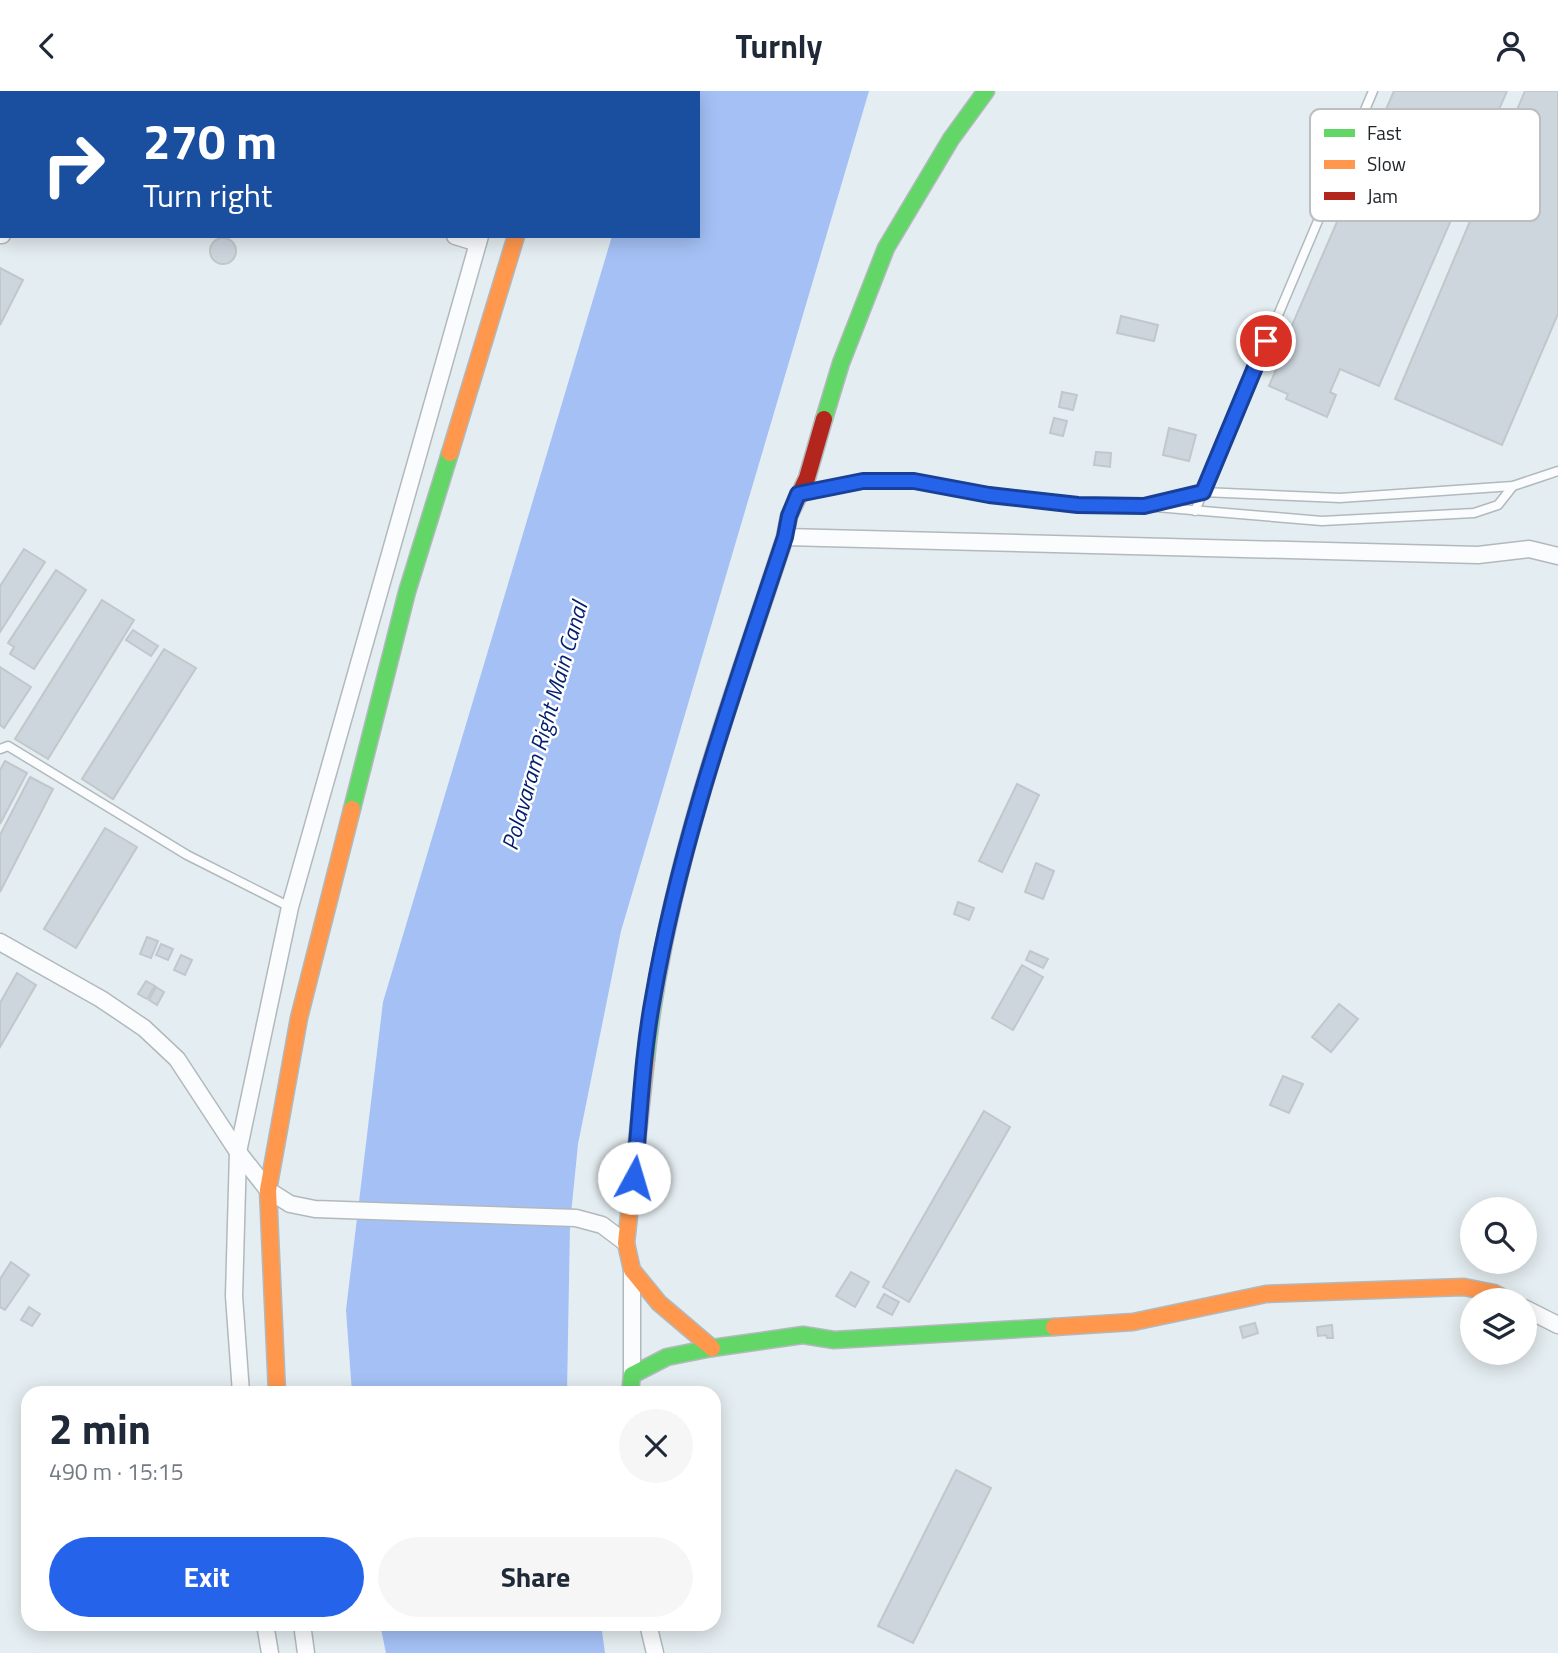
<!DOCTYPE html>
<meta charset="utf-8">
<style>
:root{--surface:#fff;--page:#f6f6f7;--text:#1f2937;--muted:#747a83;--accent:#2563eb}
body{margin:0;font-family:"Titillium Web",sans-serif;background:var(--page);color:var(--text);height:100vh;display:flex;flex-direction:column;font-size:26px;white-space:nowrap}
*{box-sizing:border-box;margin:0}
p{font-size:23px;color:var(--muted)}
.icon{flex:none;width:38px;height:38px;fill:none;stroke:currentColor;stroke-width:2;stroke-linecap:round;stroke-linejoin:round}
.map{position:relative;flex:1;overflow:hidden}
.drawer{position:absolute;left:21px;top:1295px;width:700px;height:245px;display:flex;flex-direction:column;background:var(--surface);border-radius:21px;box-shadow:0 4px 18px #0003}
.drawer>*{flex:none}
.banner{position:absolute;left:0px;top:0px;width:700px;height:147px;box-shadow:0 4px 18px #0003;background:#1a4fa0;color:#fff;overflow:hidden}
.fabs{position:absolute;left:1460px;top:1106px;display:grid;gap:14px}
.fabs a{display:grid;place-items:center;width:77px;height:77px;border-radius:50%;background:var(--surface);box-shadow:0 4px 18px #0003;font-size:35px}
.pin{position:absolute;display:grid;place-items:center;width:60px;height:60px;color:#fff;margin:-30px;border:4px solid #fff;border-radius:50%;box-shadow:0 2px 7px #0007}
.me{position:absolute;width:77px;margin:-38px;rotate:6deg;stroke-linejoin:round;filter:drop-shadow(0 0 5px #0008)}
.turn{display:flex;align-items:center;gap:24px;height:147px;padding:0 28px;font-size:32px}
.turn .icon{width:91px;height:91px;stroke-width:2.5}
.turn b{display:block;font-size:49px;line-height:60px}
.round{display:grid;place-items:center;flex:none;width:74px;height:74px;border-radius:37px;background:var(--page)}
.overview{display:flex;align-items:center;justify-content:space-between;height:119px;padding:0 28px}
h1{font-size:42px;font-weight:700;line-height:52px}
.action{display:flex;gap:14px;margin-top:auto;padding:14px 28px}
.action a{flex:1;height:80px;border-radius:42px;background:var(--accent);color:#fff;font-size:28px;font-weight:700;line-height:80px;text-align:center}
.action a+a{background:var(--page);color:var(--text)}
header{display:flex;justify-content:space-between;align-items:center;height:91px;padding:0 28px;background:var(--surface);font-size:32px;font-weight:700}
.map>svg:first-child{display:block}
.water{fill:#a4c0f5}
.building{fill:#cdd6dd;stroke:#c1c8cc;stroke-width:2}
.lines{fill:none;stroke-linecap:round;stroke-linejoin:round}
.lane-casing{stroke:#b2b9bc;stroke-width:11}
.street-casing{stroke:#b2b9bc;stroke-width:19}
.fast-casing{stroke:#b2b9bc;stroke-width:19}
.slow-casing{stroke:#b2b9bc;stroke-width:19}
.jam-casing{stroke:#b2b9bc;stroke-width:19}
.lane{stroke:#fbfcfd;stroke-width:8}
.street{stroke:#fbfcfd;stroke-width:16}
.fast{stroke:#63d668;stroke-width:16}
.slow{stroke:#ff974d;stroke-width:16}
.jam{stroke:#b3261e;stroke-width:16}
.route-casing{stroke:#184099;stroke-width:18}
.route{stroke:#2563eb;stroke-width:12}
.labels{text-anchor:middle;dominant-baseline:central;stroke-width:5;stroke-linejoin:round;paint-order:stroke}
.water-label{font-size:23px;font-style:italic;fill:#011e71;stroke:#fff}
.key{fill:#fff;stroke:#bcbebf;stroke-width:2}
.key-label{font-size:19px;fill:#202629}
</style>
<header><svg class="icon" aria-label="back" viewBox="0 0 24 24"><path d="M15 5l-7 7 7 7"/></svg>Turnly<svg class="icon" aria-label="person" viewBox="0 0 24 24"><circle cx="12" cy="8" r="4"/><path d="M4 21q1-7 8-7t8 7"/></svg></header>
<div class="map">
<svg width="1558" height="1562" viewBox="0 0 1558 1562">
<rect width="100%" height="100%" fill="#e4edf1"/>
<!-- water -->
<g class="water">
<polygon points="655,0 869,0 621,840 578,1053 570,1133 567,1302 352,1302 346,1219 383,911 612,145 698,145 698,2 655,2"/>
<polygon points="380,1533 601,1533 605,1562 386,1562"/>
</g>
<!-- building -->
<g class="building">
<polygon points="1394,0 1507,0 1379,295 1340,278 1330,301 1336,304 1327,326 1286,308 1288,303 1269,295 1284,260 1283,255"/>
<polygon points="1525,0 1558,0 1558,223 1502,354 1395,308"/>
<circle cx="223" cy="160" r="13"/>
<polygon points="0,177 23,189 0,234"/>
<polygon points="1121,225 1158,234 1154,250 1117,242"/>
<polygon points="1062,301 1077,304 1073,319 1059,316"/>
<polygon points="1054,327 1067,330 1063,345 1050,342"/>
<polygon points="1169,337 1196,344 1189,370 1163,364"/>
<polygon points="1096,361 1111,362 1110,376 1094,374"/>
<polygon points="24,458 45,471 0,541 0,495"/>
<polygon points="56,479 86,499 34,578 10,563 14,556 8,552"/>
<polygon points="102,509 134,529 48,668 15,648"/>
<polygon points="133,539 158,555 151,565 126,549"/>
<polygon points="164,558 196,577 113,708 82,688"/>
<polygon points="0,576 31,596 4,637 0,634"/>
<polygon points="5,670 27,682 0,733 0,679"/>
<polygon points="30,686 53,698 0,801 0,744"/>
<polygon points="1017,693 1039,704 1002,781 979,770"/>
<polygon points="105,737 137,756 76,857 44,838"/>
<polygon points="1036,772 1054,780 1043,808 1025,801"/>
<polygon points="958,811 974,817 969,829 954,823"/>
<polygon points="147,846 158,850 151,867 140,863"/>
<polygon points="161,853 173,858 168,869 156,864"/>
<polygon points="1030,860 1048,868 1043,877 1026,869"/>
<polygon points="181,864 192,869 185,884 174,879"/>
<polygon points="1022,874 1043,886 1013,939 992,927"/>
<polygon points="17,882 36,894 0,956 0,912"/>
<polygon points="146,890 155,895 147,908 138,903"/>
<polygon points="156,896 164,901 157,914 149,909"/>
<polygon points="1339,913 1358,928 1331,961 1312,946"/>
<polygon points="1283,985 1303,993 1289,1022 1270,1014"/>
<polygon points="984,1020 1010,1036 909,1211 883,1196"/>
<polygon points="11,1171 29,1184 5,1219 0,1216 0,1188"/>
<polygon points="851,1181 869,1191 855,1216 836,1205"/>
<polygon points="884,1203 899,1211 892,1224 877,1216"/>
<polygon points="29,1216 40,1223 32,1235 21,1229"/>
<polygon points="1255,1232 1258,1242 1243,1247 1240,1236"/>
<polygon points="1332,1234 1333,1247 1327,1247 1326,1244 1318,1245 1317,1236"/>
<polygon points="956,1379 991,1397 913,1552 878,1535"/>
</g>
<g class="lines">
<!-- lane casing -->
<g class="lane-casing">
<g id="lane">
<polyline points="804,402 863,390 914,390 989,404 1078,414 1144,415 1322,430 1474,422 1498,414 1513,395"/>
<polyline points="1150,413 1203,401 1340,407 1513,395 1558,380"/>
<polyline points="1195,420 1373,0"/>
<polyline points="0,658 8,655 187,764 290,816"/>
</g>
</g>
<!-- street casing -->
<g class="street-casing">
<g id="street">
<polyline points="523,2 523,0"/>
<polyline points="557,2 558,0"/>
<polyline points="0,144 2,144"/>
<polyline points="455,145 478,152"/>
<polyline points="785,446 1478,464 1529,458 1558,465"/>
<polyline points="0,851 101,908 144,937 177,968 238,1061 268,1099 290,1113 315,1118 576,1127 602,1134 626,1152"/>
<polyline points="632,1179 632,1284"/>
<polyline points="1524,1217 1558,1234"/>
<polyline points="241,1302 234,1205 238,1061 290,816 480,145"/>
<polyline points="265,1533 270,1562"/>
<polyline points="302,1533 306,1562"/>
<polyline points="648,1533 655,1562"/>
</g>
</g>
<!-- fast casing -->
<g class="fast-casing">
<g id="fast">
<polyline points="824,328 841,272 886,157 951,48 986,0"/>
<polyline points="352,718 407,501 450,362"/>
<path d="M 646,968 C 660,834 699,703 742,575"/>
<polyline points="630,1302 632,1284 667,1266 712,1257 803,1244 834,1249 1054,1236"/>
</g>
</g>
<!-- slow casing -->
<g class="slow-casing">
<g id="slow">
<polyline points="450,362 516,145"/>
<polyline points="646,968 626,1152 632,1179 659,1212 712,1257"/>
<polyline points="1054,1236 1133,1231 1266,1203 1464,1196 1494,1202 1508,1209"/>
<polyline points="277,1302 268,1099 299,927 352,718"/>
</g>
</g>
<!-- jam casing -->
<g class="jam-casing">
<polyline id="jam" points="742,575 785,446 789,425 807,387 824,328"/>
</g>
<!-- lane -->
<use href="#lane" class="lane"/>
<!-- street -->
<use href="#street" class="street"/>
<!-- fast -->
<use href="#fast" class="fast"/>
<!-- slow -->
<use href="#slow" class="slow"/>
<!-- jam -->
<use href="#jam" class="jam"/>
</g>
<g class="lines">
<!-- route casing -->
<g class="route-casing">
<path id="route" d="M 634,1087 C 640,1027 642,966 653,907 C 680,749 735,597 785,446 L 789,425 L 798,403 L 863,390 L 914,390 L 989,404 L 1078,414 L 1144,415 L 1203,401 L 1266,250"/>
</g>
<!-- route -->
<use href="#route" class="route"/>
</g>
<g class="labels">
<!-- water labels -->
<g class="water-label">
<text transform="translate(544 635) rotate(-74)">Polavaram Right Main Canal</text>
</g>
</g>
<!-- legend -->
<rect x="1310" y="18" width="230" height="112" rx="10" class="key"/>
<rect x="1324" y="38" width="31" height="8" fill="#63d668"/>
<rect x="1324" y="69" width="31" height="9" fill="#ff974d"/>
<rect x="1324" y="101" width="31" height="8" fill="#b3261e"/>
<g class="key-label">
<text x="1367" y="49">Fast</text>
<text x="1367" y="80">Slow</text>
<text x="1367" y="112">Jam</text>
</g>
</svg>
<div class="fabs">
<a><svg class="icon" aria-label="search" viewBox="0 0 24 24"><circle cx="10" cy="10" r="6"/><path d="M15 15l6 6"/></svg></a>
<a><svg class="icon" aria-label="layers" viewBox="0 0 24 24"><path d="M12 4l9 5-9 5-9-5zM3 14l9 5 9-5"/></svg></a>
</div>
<div class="pin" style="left:1266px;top:250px;background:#d93025"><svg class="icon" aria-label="arrive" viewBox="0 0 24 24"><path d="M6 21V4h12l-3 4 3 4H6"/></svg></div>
<svg class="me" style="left:634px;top:1087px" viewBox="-20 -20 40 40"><circle r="19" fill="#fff"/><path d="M0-13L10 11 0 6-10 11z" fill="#2563eb"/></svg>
<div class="banner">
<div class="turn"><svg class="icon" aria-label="right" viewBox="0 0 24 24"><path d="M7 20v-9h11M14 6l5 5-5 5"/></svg><div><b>270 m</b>Turn right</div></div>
</div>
<section class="drawer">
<div class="overview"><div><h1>2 min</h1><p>490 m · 15:15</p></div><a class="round"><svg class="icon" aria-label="close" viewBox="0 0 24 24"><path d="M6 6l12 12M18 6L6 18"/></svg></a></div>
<div class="action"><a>Exit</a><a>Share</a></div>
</section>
</div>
